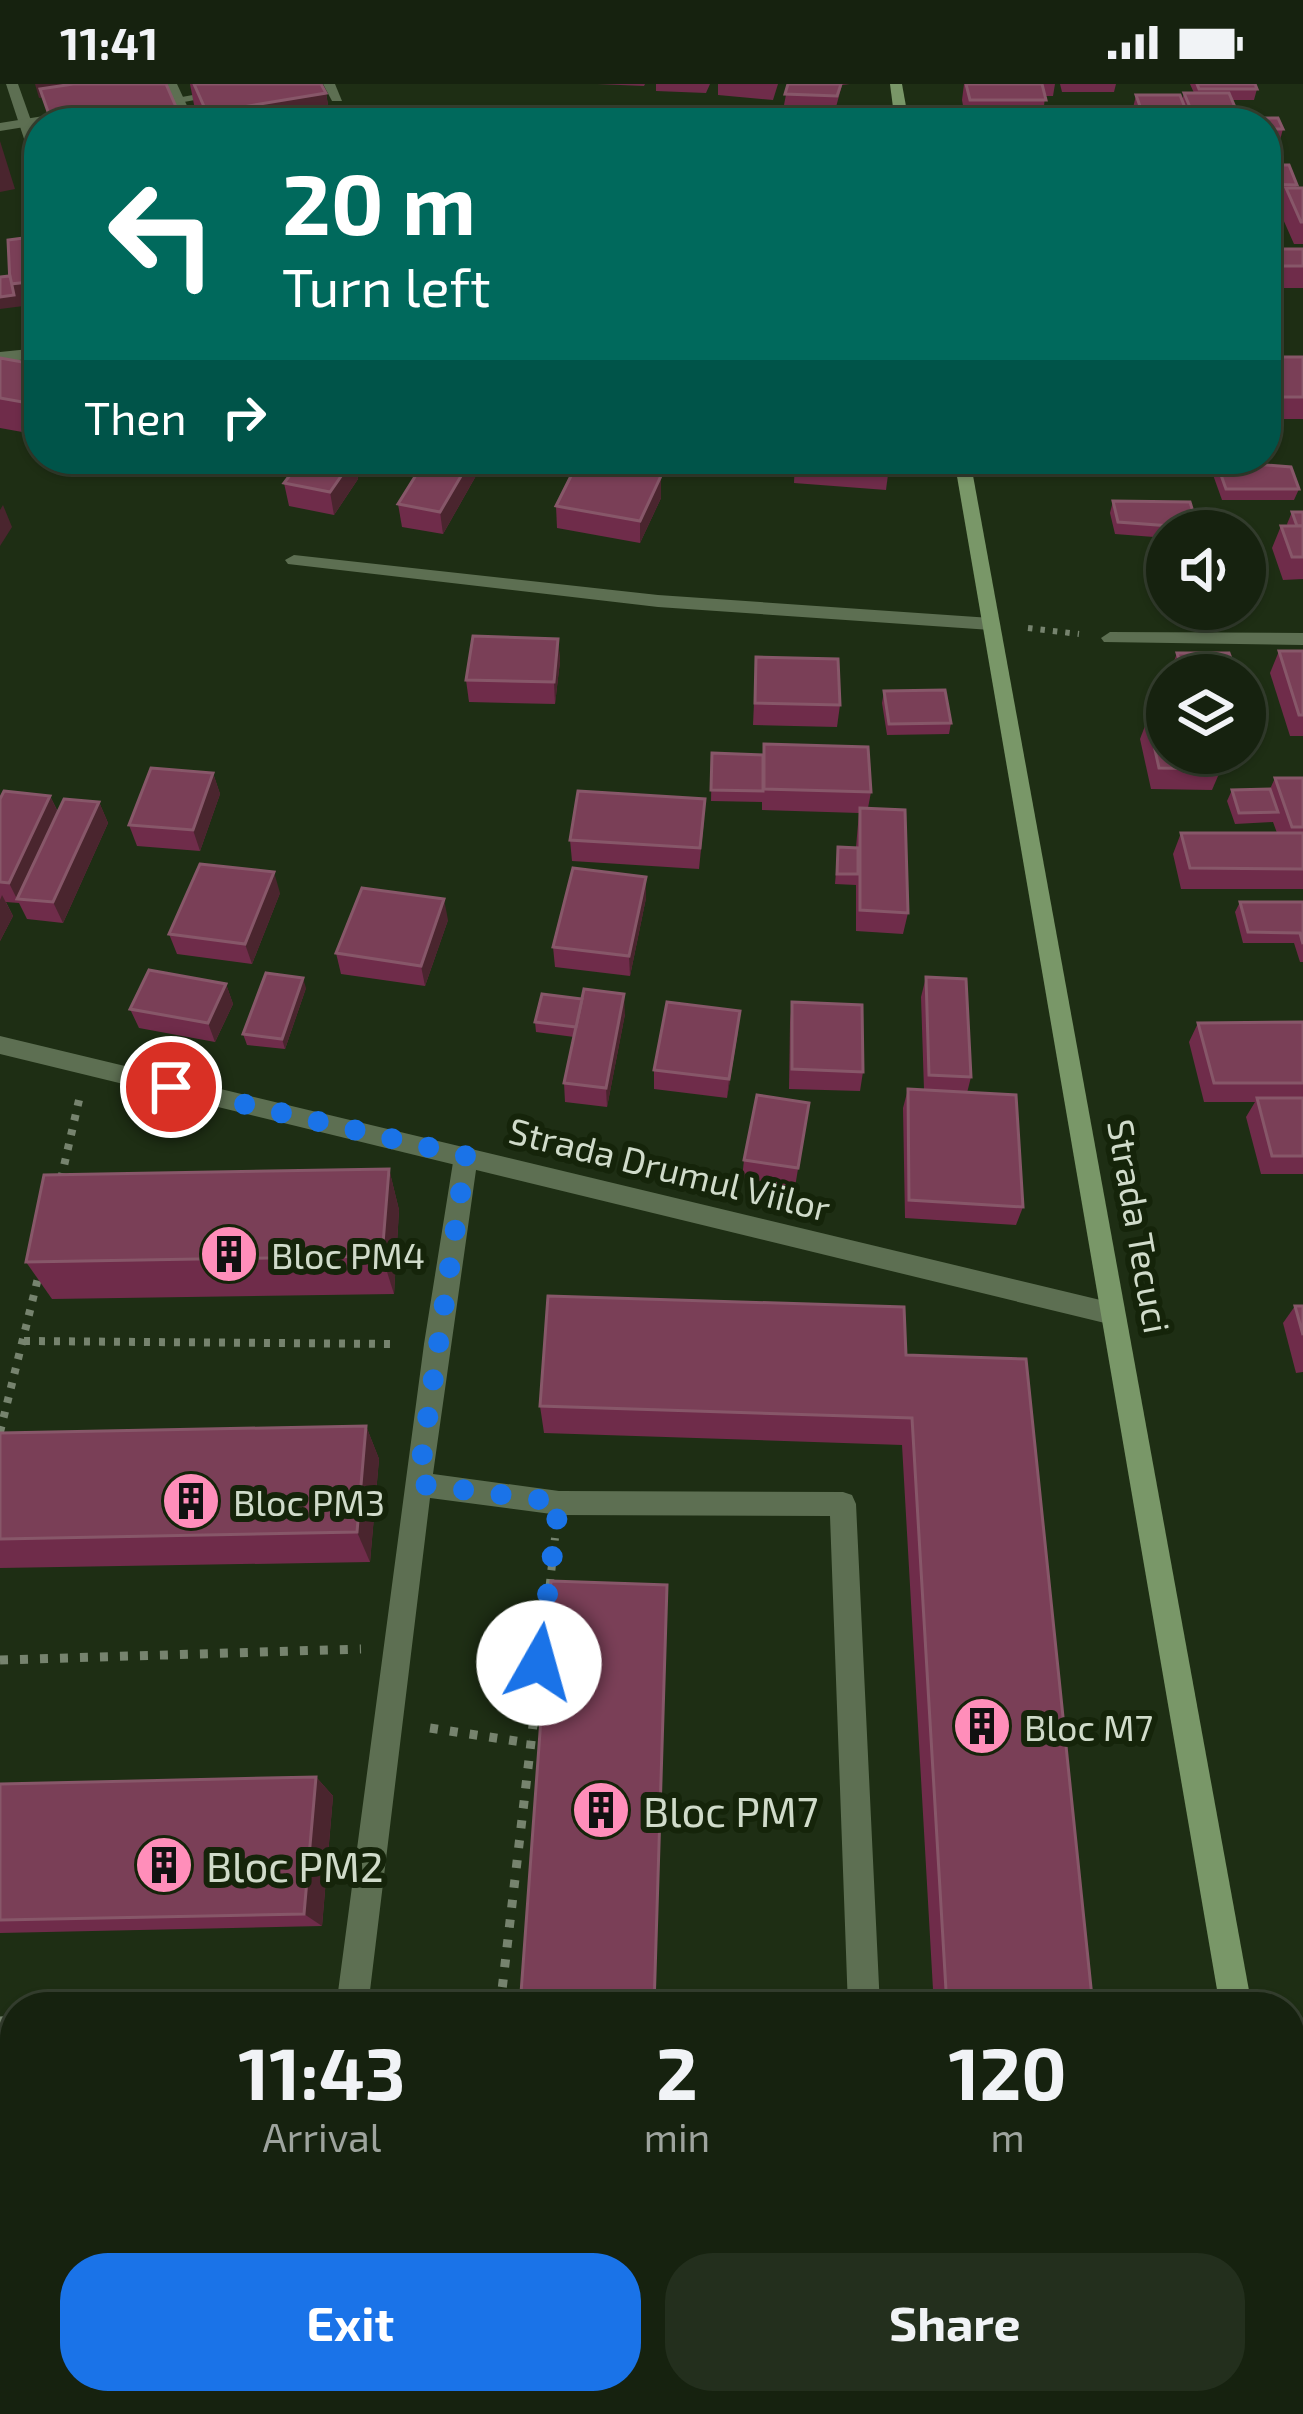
<!DOCTYPE html>
<style>
:root{--surface:#16220f;--page:#232f1d;--text:#f1f3f6;--muted:#9ea49e;--line:#353f2f;--accent:#1a73e8}
body{margin:0;font-family:"Exo 2",sans-serif;background:var(--page);color:var(--text);height:100vh;display:flex;flex-direction:column;font-size:45px;white-space:nowrap}
*{box-sizing:border-box;margin:0}
p{font-size:39px;color:var(--muted)}
.icon{flex:none;width:66px;height:66px;fill:none;stroke:currentColor;stroke-width:2;stroke-linecap:round;stroke-linejoin:round}
.map{position:relative;flex:1;overflow:hidden}
.sheet{position:absolute;left:0px;top:1908px;width:1305px;height:423px;display:flex;flex-direction:column;background:var(--surface);border-radius:48px 48px 0 0;box-shadow:0 3px 9px #0004,0 0 0 3px var(--line)}
.sheet>*{flex:none}
.top-card{position:absolute;left:24px;top:24px;width:1257px;height:366px;border-radius:48px;box-shadow:0 3px 9px #0004,0 0 0 3px var(--line);background:#00695c;color:#fff;overflow:hidden}
.controls{position:absolute;left:1146px;top:426px;display:grid;gap:24px}
.controls a{display:grid;place-items:center;width:120px;height:120px;border-radius:50%;background:var(--surface);box-shadow:0 3px 9px #0004,0 0 0 3px var(--line);font-size:60px}
.pin{position:absolute;display:grid;place-items:center;width:102px;height:102px;color:#fff;margin:-51px;border:6px solid #fff;border-radius:50%;box-shadow:0 3px 12px #0007}
.me{position:absolute;width:132px;margin:-66px;rotate:7deg;stroke-linejoin:round;filter:drop-shadow(0 0 9px #0008)}
.turn{display:flex;align-items:center;gap:42px;height:252px;padding:0 60px;font-size:54px}
.turn .icon{width:156px;height:156px;stroke-width:2.5}
.turn b{display:block;font-size:84px;line-height:102px}
.then{display:flex;align-items:center;height:114px;padding:0 60px;background:#0003;gap:24px;font-size:45px}
.eta{display:flex;justify-content:space-evenly;align-items:center;height:204px;text-align:center}
.eta b{font-size:72px;font-weight:700;line-height:84px}
.primary-button{display:flex;gap:24px;margin-top:auto;padding:24px 60px}
.primary-button a{flex:1;height:138px;border-radius:48px;background:var(--accent);color:#fff;font-size:48px;font-weight:700;line-height:138px;text-align:center}
.primary-button a+a{background:var(--page);color:var(--text)}
.status{display:flex;justify-content:space-between;align-items:center;height:84px;padding:0 60px;background:var(--surface);direction:ltr}
.status svg{height:33px;fill:currentColor}
.map>svg:first-child{display:block}
.lines{fill:none;stroke-linecap:round;stroke-linejoin:round}
.path-far2{stroke:#76836e;stroke-width:6;stroke-dasharray:4.5 8;stroke-linecap:butt}
.path-far1{stroke:#76836e;stroke-width:8;stroke-dasharray:6 9;stroke-linecap:butt}
.path{stroke:#76836e;stroke-width:9;stroke-dasharray:8 12;stroke-linecap:butt}
.lane{fill:#5d6f52;fill-rule:evenodd}
.street{fill:#5d6f52;fill-rule:evenodd}
.secondary{fill:#799768;fill-rule:evenodd}
.wall{fill:#6f2c4a}
.shaded-wall{fill:#4a252e}
.building{fill:#7a3f57;stroke:#875769;stroke-width:3}
.route{stroke:#1a73e8;stroke-width:21;stroke-dasharray:0 37.8}
.labels{text-anchor:middle;dominant-baseline:central;stroke-width:12;stroke-linejoin:round;paint-order:stroke}
.street-label{font-size:36px;fill:#d0dbca;stroke:#15240a}
.poi-label{font-size:36px;fill:#d0dbca;stroke:#15240a;text-anchor:start}
.near-poi-label{font-size:42px;fill:#d0dbca;stroke:#15240a;text-anchor:start}
</style>
<div class="status"><b>11:41</b><svg viewBox="0 0 49 12"><path d="M0 12V9h3v3zM5 12V6h3v6zM10 12V3h3v9zM15 12V0h3v12zM26 1h20v11H26zM47 4h2v5h-2z"/></svg></div>
<div class="map">
<svg width="1303" height="2330" viewBox="0 0 1303 2330">
<rect width="100%" height="100%" fill="#1e2e14"/>
<g class="lines">
<!-- path-far2 -->
<polyline class="path-far2" points="1028,544 1079,550"/>
<!-- path-far1 -->
<g class="path-far1">
<polyline points="61,1095 79,1016"/>
<polyline points="24,1257 398,1260"/>
<polyline points="0,1348 40,1186"/>
<polyline points="548,1516 555,1454"/>
</g>
<!-- path -->
<g class="path">
<polyline points="0,1576 361,1565"/>
<polyline points="430,1644 529,1659"/>
<polyline points="395,1912 501,1922"/>
<polyline points="177,1923 314,1912"/>
<polyline points="500,1923 548,1513"/>
<polyline points="0,1937 15,1936"/>
<polyline points="486,2330 488,2316"/>
</g>
<!-- lane -->
<g class="lane">
<polygon points="6,0 18,0 39,59 39,83 32,79"/>
<polygon points="165,0 177,0 195,39 181,39"/>
<polygon points="323,0 335,0 342,17 332,17"/>
<polygon points="39,264 39,274 0,278 0,268"/>
<polygon points="294,471 658,511 991,534 1000,540 991,546 658,523 288,480 285,476"/>
<polygon points="466,1062 474,1065 478,1072 433,1390 559,1407 843,1408 852,1411 856,1420 880,1923 848,1923 830,1432 559,1431 430,1414 368,1923 336,1923 424,1260 454,1072 458,1065"/>
<polygon points="294,2316 328,2316 327,2330 291,2330"/>
</g>
<!-- street -->
<g class="street">
<polygon points="253,0 283,0 145,25 138,21"/>
<polygon points="81,26 88,30 86,33 0,47 0,39"/>
<polygon points="1110,548 1303,549 1303,561 1104,558 1101,554"/>
<polygon points="0,952 1113,1219 1122,1222 1125,1230 1122,1238 1113,1241 0,970"/>
<polygon points="868,2316 902,2316 904,2330 868,2330"/>
</g>
<!-- secondary -->
<g class="secondary">
<polygon points="890,0 902,0 909,39 895,39"/>
<polygon points="954,375 970,375 1252,1923 1220,1923"/>
<polygon points="1290,2214 1303,2221 1303,2322 1290,2316"/>
</g>
</g>
<!-- wall -->
<g class="wall">
<polygon points="190,0 321,0 326,9 331,39 200,39 196,31"/>
<polygon points="597,0 645,0 644,2"/>
<polygon points="656,0 710,0 706,9 656,7"/>
<polygon points="718,0 778,0 773,16 718,11"/>
<polygon points="788,0 850,0 842,1 836,23 784,21"/>
<polygon points="964,0 1055,0 1053,12 1045,12 1043,32 1084,39 962,39 963,33 965,33 962,16"/>
<polygon points="1060,0 1116,0 1114,8 1062,8"/>
<polygon points="1190,0 1255,0 1257,5 1254,16 1232,16 1237,28 1235,35 1278,34 1283,45 1280,56 1270,56 1274,64 1270,75 1267,75 1266,79 1266,39 1133,39 1131,33 1136,11 1180,11 1182,17 1184,9 1194,9"/>
<polygon points="1266,81 1297,101 1296,104 1303,104 1303,160 1294,160 1279,126 1280,122 1266,122"/>
<rect x="1266" y="165" width="37" height="39"/>
<rect x="1266" y="273" width="37" height="62"/>
<polygon points="0,274 39,281 39,351 0,344"/>
<polygon points="302,375 355,375 358,395 334,431 289,422 284,399"/>
<polygon points="426,375 475,375 477,390 443,450 402,443 398,420"/>
<polygon points="890,375 886,406 794,399 795,377"/>
<polygon points="1110,375 1174,375 1175,378 1171,389 1113,389"/>
<polygon points="1216,377 1299,405 1294,416 1222,416 1212,388"/>
<polygon points="661,392 661,414 640,459 557,444 556,422"/>
<polygon points="1113,417 1198,444 1197,447 1167,447 1167,454 1115,450 1110,429"/>
<polygon points="1292,428 1303,428 1303,495 1283,496 1272,464 1281,442 1288,442 1287,440"/>
<polygon points="558,555 560,577 555,620 469,618 466,596"/>
<polygon points="1279,567 1303,567 1303,652 1290,652 1270,589"/>
<polygon points="1177,569 1237,591 1169,591"/>
<polygon points="756,573 840,621 837,643 753,641"/>
<polygon points="884,607 951,639 949,650 887,651 882,619"/>
<polygon points="1148,634 1221,685 1212,706 1151,705 1140,655"/>
<polygon points="712,669 871,708 868,724 908,829 903,850 856,847 856,801 835,800 838,763 856,763 859,729 762,726 762,718 711,717"/>
<polygon points="213,689 220,710 200,767 137,762 129,741"/>
<polygon points="1275,694 1303,694 1303,805 1181,805 1173,770 1181,749 1277,749 1273,738 1235,740 1227,717 1232,706 1270,705"/>
<polygon points="50,712 58,728 99,718 108,739 63,839 27,835 19,819 6,818 13,832 0,857 0,715"/>
<polygon points="704,736 699,785 572,777 570,756"/>
<polygon points="646,793 646,814 630,892 555,883 553,863"/>
<polygon points="280,809 252,880 177,870 169,850"/>
<polygon points="1240,818 1303,818 1303,878 1300,878 1294,859 1243,859 1235,828"/>
<polygon points="448,836 425,902 341,890 336,869"/>
<polygon points="926,893 971,993 967,1009 1023,1123 1016,1141 905,1134 903,1024 908,1005 924,1006 921,913"/>
<polygon points="226,900 233,920 215,958 139,944 130,925"/>
<polygon points="306,904 285,965 247,961 243,950"/>
<polygon points="792,918 863,988 860,1007 789,1005 790,938"/>
<polygon points="625,930 607,1023 565,1018 564,999 574,953 536,948 535,938"/>
<polygon points="1303,938 1303,1090 1261,1090 1246,1033 1255,1018 1204,1018 1189,958 1198,939"/>
<polygon points="738,947 727,1014 654,1005 654,986"/>
<polygon points="809,1019 795,1103 742,1094 744,1076"/>
<polygon points="389,1085 399,1126 394,1210 52,1215 26,1178"/>
<polygon points="1295,1222 1303,1222 1303,1288 1296,1289 1283,1239"/>
<polygon points="906,1271 1093,1923 934,1923 902,1361 544,1349 540,1322"/>
<polygon points="366,1342 379,1375 370,1478 0,1484 0,1349"/>
<polygon points="316,1693 333,1712 322,1842 0,1849 0,1700"/>
<polygon points="956,2316 1134,2316 1136,2330 957,2330"/>
</g>
<!-- shaded-wall -->
<g class="shaded-wall">
<polygon points="35,0 128,0 39,14"/>
<polygon points="326,9 331,39 210,39 207,29"/>
<polygon points="180,32 182,39 141,39"/>
<polygon points="0,57 15,105 0,108"/>
<polygon points="39,197 39,220 0,225 0,213 10,200"/>
<polygon points="353,375 355,375 358,395 334,431 330,408"/>
<polygon points="471,375 475,375 477,390 443,450 440,428"/>
<polygon points="661,392 661,414 640,459 640,437"/>
<polygon points="3,421 12,443 0,462 0,426"/>
<polygon points="558,555 560,577 555,620 554,598"/>
<polygon points="213,689 220,710 200,767 193,746"/>
<polygon points="50,712 60,733 17,815 9,799"/>
<polygon points="99,718 108,739 63,839 53,818"/>
<polygon points="274,788 280,809 252,880 245,860"/>
<polygon points="646,793 646,814 630,892 629,872"/>
<polygon points="2,811 13,832 0,857 0,816"/>
<polygon points="444,815 448,836 425,902 421,882"/>
<polygon points="303,894 306,904 285,965 282,955"/>
<polygon points="226,900 233,920 215,958 208,939"/>
<polygon points="624,910 625,930 607,1023 606,1004"/>
<polygon points="740,927 738,947 727,1014 729,995"/>
<polygon points="389,1085 399,1126 394,1210 382,1172"/>
<polygon points="366,1342 379,1375 370,1478 357,1448"/>
<polygon points="316,1693 333,1712 322,1842 304,1830"/>
</g>
<!-- building -->
<g class="building">
<polygon points="73,0 166,0 180,32 141,39 52,39 40,5"/>
<polygon points="194,0 321,0 326,9 207,29"/>
<polygon points="788,0 841,0 837,12 785,10"/>
<polygon points="966,0 1042,0 1046,16 970,16"/>
<polygon points="1197,0 1255,0 1257,5 1199,5"/>
<polygon points="1184,9 1229,9 1237,28 1192,28"/>
<polygon points="1136,11 1180,11 1191,39 1146,39"/>
<polygon points="1081,32 1084,39 965,39 963,33"/>
<polygon points="1278,34 1283,45 1266,45 1266,39 1202,39 1201,35"/>
<polygon points="1266,51 1268,51 1274,64 1266,64"/>
<polygon points="1266,81 1289,81 1297,101 1266,100"/>
<polygon points="1286,104 1303,104 1303,138 1301,138"/>
<polygon points="39,152 39,197 10,200 8,156"/>
<rect x="1266" y="165" width="37" height="17"/>
<polygon points="10,192 14,211 0,213 0,193"/>
<rect x="1266" y="273" width="37" height="40"/>
<polygon points="0,274 39,281 39,321 0,314"/>
<polygon points="302,375 353,375 330,408 284,399"/>
<polygon points="426,375 471,375 440,428 398,420"/>
<polygon points="796,375 890,375 889,384 795,377"/>
<polygon points="1116,375 1174,375 1175,378 1117,377"/>
<polygon points="1216,377 1291,383 1299,405 1226,405"/>
<polygon points="578,378 661,392 640,437 556,422"/>
<polygon points="1113,417 1190,418 1198,444 1118,438"/>
<polygon points="1292,428 1303,428 1303,442 1297,442"/>
<polygon points="1281,442 1303,442 1303,473 1292,473"/>
<polygon points="473,552 558,555 554,598 466,596"/>
<polygon points="1279,567 1303,567 1303,631 1299,631"/>
<polygon points="1177,569 1229,569 1237,591 1184,591"/>
<polygon points="756,573 838,575 840,621 755,619"/>
<polygon points="945,606 951,639 889,640 884,607"/>
<polygon points="1148,634 1167,634 1167,669 1217,669 1221,685 1159,684"/>
<polygon points="764,660 868,663 871,708 764,705"/>
<polygon points="712,669 763,671 763,707 711,706"/>
<polygon points="151,684 213,689 193,746 129,741"/>
<polygon points="1275,694 1303,694 1303,743 1292,743"/>
<polygon points="1270,705 1278,728 1239,729 1232,706"/>
<polygon points="4,707 50,712 9,799 0,798 0,715"/>
<polygon points="578,707 705,715 700,764 570,756"/>
<polygon points="64,715 99,718 53,818 17,815"/>
<polygon points="860,724 905,726 908,829 860,826"/>
<polygon points="1181,749 1303,749 1303,785 1190,784"/>
<polygon points="838,763 858,764 858,790 837,790"/>
<polygon points="200,780 274,788 245,860 169,850"/>
<polygon points="573,784 646,793 629,872 553,863"/>
<polygon points="362,804 444,815 421,882 336,869"/>
<polygon points="1240,818 1303,818 1303,860 1300,849 1248,848"/>
<polygon points="149,886 226,900 208,939 130,925"/>
<polygon points="266,889 303,894 282,955 243,950"/>
<polygon points="926,893 966,895 971,993 929,991"/>
<polygon points="584,905 624,910 606,1004 564,999"/>
<polygon points="542,910 582,915 576,943 535,938"/>
<polygon points="667,918 740,927 729,995 654,986"/>
<polygon points="792,918 862,921 863,988 792,985"/>
<polygon points="1303,938 1303,999 1214,999 1198,939"/>
<polygon points="908,1005 1016,1011 1023,1123 909,1116"/>
<polygon points="757,1011 809,1019 798,1084 744,1076"/>
<polygon points="1257,1014 1303,1014 1303,1072 1272,1072"/>
<polygon points="389,1085 382,1172 26,1178 44,1091"/>
<polygon points="548,1212 904,1223 906,1271 1026,1275 1093,1923 947,1923 912,1334 540,1322"/>
<polygon points="1295,1222 1303,1222 1303,1251"/>
<polygon points="366,1342 357,1448 0,1455 0,1349"/>
<polygon points="551,1497 667,1501 654,1923 520,1923"/>
<polygon points="316,1693 304,1830 0,1836 0,1700"/>
<polygon points="15,2123 15,2302 0,2302 0,2124"/>
<polygon points="548,2316 690,2316 690,2330 547,2330"/>
<polygon points="971,2316 1134,2316 1136,2330 972,2330"/>
</g>
<g class="lines">
<!-- route -->
<polyline class="route" points="171,1003 466,1072 418,1400 559,1418 539,1579"/>
</g>
<!-- icons -->
<defs>
<g id="building-disc" transform="scale(3)"><circle r="9.5" fill="#ff8eba" stroke="#15240a"/><path d="M-4-6H4V6H1V3H-1V6H-4ZM-2.5-4.3h1.7v1.8h-1.7ZM.8-4.3h1.7v1.8H.8ZM-2.5-1h1.7V.8h-1.7ZM.8-1h1.7V.8H.8Z" fill="#111"/></g>
</defs>
<g fill-rule="evenodd">
<use href="#building-disc" x="229" y="1170"/>
<use href="#building-disc" x="191" y="1417"/>
<use href="#building-disc" x="982" y="1642"/>
<use href="#building-disc" x="601" y="1726"/>
<use href="#building-disc" x="164" y="1781"/>
</g>
<g class="labels">
<!-- street labels -->
<g class="street-label">
<text transform="translate(670 1084) rotate(14)">Strada Drumul Viilor</text>
<text transform="translate(1140 1142) rotate(80)">Strada Tecuci</text>
</g>
<!-- poi labels -->
<g class="poi-label">
<text x="271" y="1170">Bloc PM4</text>
<text x="233" y="1417">Bloc PM3</text>
<text x="1024" y="1642">Bloc M7</text>
</g>
<!-- near-poi labels -->
<g class="near-poi-label">
<text x="643" y="1726">Bloc PM7</text>
<text x="206" y="1781">Bloc PM2</text>
</g>
</g>
</svg>
<div class="controls">
<a><svg class="icon" aria-label="sound" viewBox="0 0 24 24"><path d="M4 9h4l5-4v14l-5-4H4zM17 9q2 3 0 6"/></svg></a>
<a><svg class="icon" aria-label="layers" viewBox="0 0 24 24"><path d="M12 4l9 5-9 5-9-5zM3 14l9 5 9-5"/></svg></a>
</div>
<div class="pin" style="left:171px;top:1003px;background:#d93025"><svg class="icon" aria-label="arrive" viewBox="0 0 24 24"><path d="M6 21V4h12l-3 4 3 4H6"/></svg></div>
<svg class="me" style="left:539px;top:1579px" viewBox="-20 -20 40 40"><circle r="19" fill="#fff"/><path d="M0-13L10 11 0 6-10 11z" fill="#1a73e8"/></svg>
<div class="top-card">
<div class="turn"><svg class="icon" aria-label="left" viewBox="0 0 24 24"><path d="M17 20v-9H6M10 6l-5 5 5 5"/></svg><div><b>20 m</b>Turn left</div></div>
<div class="then">Then<svg class="icon" aria-label="right" viewBox="0 0 24 24"><path d="M7 20v-9h11M14 6l5 5-5 5"/></svg></div>
</div>
<section class="sheet">
<div class="eta">
<div><b>11:43</b><p>Arrival</p></div>
<div><b>2</b><p>min</p></div>
<div><b>120</b><p>m</p></div>
</div>
<div class="primary-button"><a>Exit</a><a>Share</a></div>
</section>
</div>
